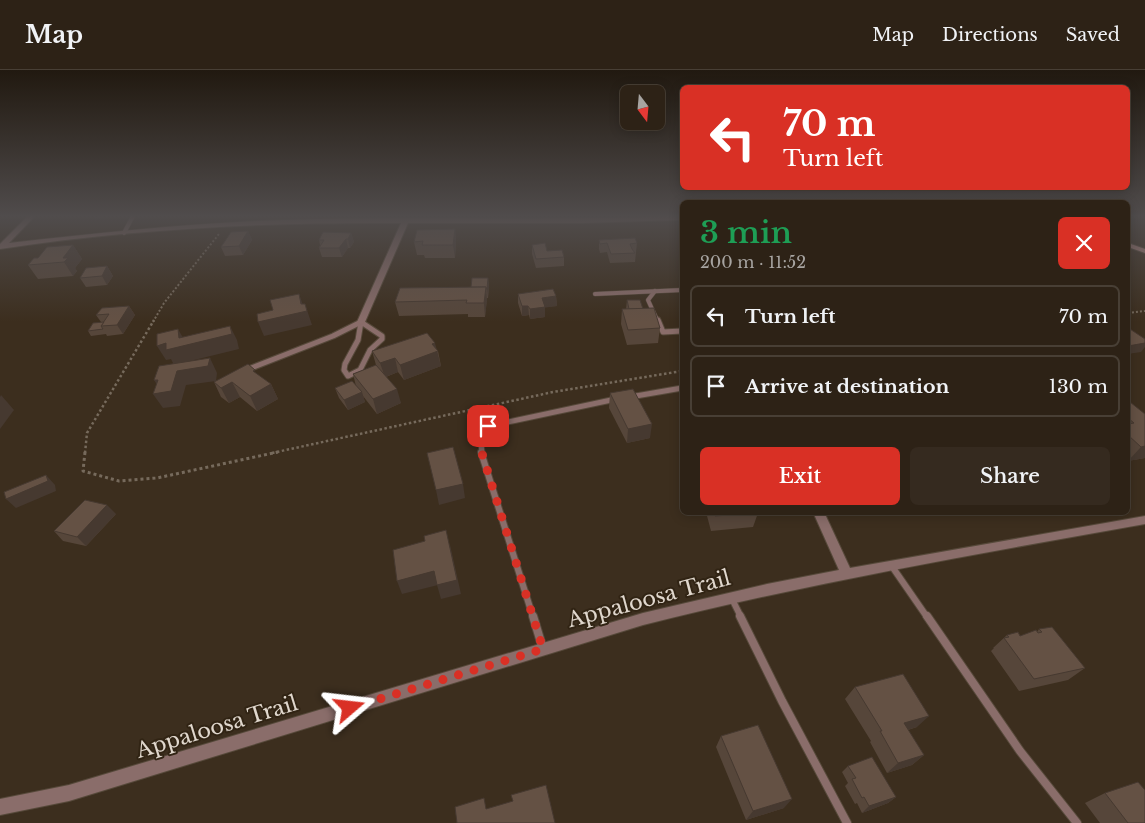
<!DOCTYPE html>
<meta charset="utf-8">
<style>
:root{--surface:#2d2216;--page:#352a1f;--text:#f1f3f6;--muted:#a7a4a1;--line:#483f35;--accent:#d93025}
body{margin:0;font-family:"Libre Baskerville",serif;background:var(--page);color:var(--text);height:100vh;display:flex;flex-direction:column;font-size:19px;white-space:nowrap}
*{box-sizing:border-box;margin:0}
p{font-size:16px;color:var(--muted)}
.icon{flex:none;width:28px;height:28px;fill:none;stroke:currentColor;stroke-width:2;stroke-linecap:round;stroke-linejoin:round}
.map{position:relative;flex:1;overflow:hidden}
.sheet{position:absolute;left:680px;top:130px;width:450px;height:315px;display:flex;flex-direction:column;background:var(--surface);border-radius:8px;box-shadow:0 2px 12px #0003,0 0 0 1px var(--line)}
.sheet>*{flex:none}
.guide{position:absolute;left:680px;top:15px;width:450px;height:105px;border-radius:8px;box-shadow:0 2px 12px #0003,0 0 0 1px var(--line);background:#d93025;color:#fff;overflow:hidden}
.needle{width:32px;rotate:164deg}
.buttons{position:absolute;left:620px;top:15px;display:grid;gap:10px}
.buttons a{display:grid;place-items:center;width:45px;height:45px;border-radius:8px;background:var(--surface);box-shadow:0 2px 12px #0003,0 0 0 1px var(--line);font-size:25px}
.pin{position:absolute;display:grid;place-items:center;width:42px;height:42px;color:#fff;margin:-21px;border-radius:10px;box-shadow:0 2px 8px #0006}
.me{position:absolute;width:55px;margin:-28px;rotate:73deg;stroke-linejoin:round;filter:drop-shadow(0 0 4px #0008)}
.turn{display:flex;align-items:center;gap:18px;height:105px;padding:0 20px;font-size:22px}
.turn .icon{width:65px;height:65px;stroke-width:2.5}
.turn b{display:block;font-size:35px;line-height:42px}
.round{display:grid;place-items:center;flex:none;width:52px;height:52px;border-radius:8px;background:var(--page)}
.summary{display:flex;align-items:center;justify-content:space-between;height:85px;padding:0 20px}
h1{font-size:30px;font-weight:600;line-height:38px;color:#1e9e55}
.primary-button{display:flex;gap:10px;margin-top:auto;padding:10px 20px}
.primary-button a{flex:1;height:58px;border-radius:8px;background:var(--accent);color:#fff;font-size:20px;font-weight:600;line-height:58px;text-align:center}
.primary-button a+a{background:var(--page);color:var(--text)}
ul{padding:0;list-style:none}
li{display:flex;align-items:center;gap:15px;height:62px;margin:0 10px 8px;padding:0 10px;border:2px solid var(--line);border-radius:8px}
li div{flex:1}
li b{display:block;font-size:19px}
li em{font-style:normal}
header{display:flex;align-items:center;gap:30px;box-sizing:border-box;height:70px;padding:0 25px;background:var(--surface);border-bottom:1px solid var(--line)}
header strong{font-size:24px}
nav{display:flex;gap:28px;margin-inline-start:auto;font-size:18px}
.map>svg:first-child{display:block}
.lines{fill:none;stroke-linecap:round;stroke-linejoin:round}
.lane-far3-casing{stroke:#56493a;stroke-width:5}
.lane-far2-casing{stroke:#56493a;stroke-width:7}
.lane-far1-casing{stroke:#56493a;stroke-width:8}
.lane-casing{stroke:#56493a;stroke-width:10}
.street-casing{stroke:#56493a;stroke-width:2}
.secondary-casing{stroke:#56493a;stroke-width:2}
.path-far2{stroke:#766a5c;stroke-width:2;stroke-dasharray:2 2;stroke-linecap:butt}
.path-far1{stroke:#766a5c;stroke-width:2.5;stroke-dasharray:2.5 2.5;stroke-linecap:butt}
.path{stroke:#766a5c;stroke-width:3;stroke-dasharray:3 3;stroke-linecap:butt}
.lane-far3{stroke:#8a6d6a;stroke-width:4}
.lane-far2{stroke:#8a6d6a;stroke-width:5}
.lane-far1{stroke:#8a6d6a;stroke-width:6}
.lane{stroke:#8a6d6a;stroke-width:8}
.street{fill:#8a6d6a;fill-rule:evenodd}
.secondary{fill:#bc8e8a;fill-rule:evenodd}
.wall{fill:#56463a}
.shaded-wall{fill:#463930}
.building{fill:#645144;stroke:#463930}
.route{stroke:#d93025;stroke-width:9;stroke-dasharray:0 16.2}
.labels{text-anchor:middle;dominant-baseline:central;stroke-width:4;stroke-linejoin:round;paint-order:stroke}
.near-street-label{font-size:21px;fill:#e0d7cd;stroke:#312414}
</style>
<header>
<strong>Map</strong>
<nav><a>Map</a><a>Directions</a><a>Saved</a></nav>
</header>
<div class="map">
<svg width="1145" height="753" viewBox="0 0 1145 753">
<rect width="100%" height="100%" fill="#3c2e1e"/>
<g class="lines">
<!-- lane-far3 casing -->
<g class="lane-far3-casing">
<g id="lane-far3">
<polyline points="124,163 133,146"/>
<polyline points="655,221 648,230 658,252"/>
<polyline points="595,224 682,220"/>
</g>
</g>
<!-- lane-far2 casing -->
<g class="lane-far2-casing">
<g id="lane-far2">
<polyline points="658,250 663,262 682,261"/>
<polygon points="361,252 382,266 382,269 370,280 360,300 348,306 344,300 345,294 358,270"/>
<polyline points="246,300 333,266 361,252"/>
<polyline points="630,327 682,318"/>
<polyline points="482,383 480,363 489,356 616,329"/>
</g>
</g>
<!-- lane-far1 casing -->
<g class="lane-far1-casing">
<g id="lane-far1">
<polyline points="481,382 533,547"/>
<polyline points="891,495 927,547"/>
<polyline points="731,527 741,547"/>
</g>
</g>
<!-- lane casing -->
<g class="lane-casing">
<g id="lane">
<polyline points="533,546 543,579"/>
<polyline points="740,546 782,631 847,753"/>
<polyline points="927,546 1020,681 1077,753"/>
</g>
</g>
<!-- street casing -->
<g class="street-casing">
<g id="street">
<path d="M 28,146 L 35,146 L 9,173 C 100,163 192,153 284,150 C 416,146 549,151 682,146 L 682,150 L 583,153 L 408,153 L 365,252 L 361,254 L 357,252 L 401,153 C 269,152 131,159 0,179 L 0,174 Z"/>
<path d="M 813,442 L 824,442 L 850,498 L 1145,446 L 1145,454 C 977,484 809,513 643,555 L 69,731 L 0,745 L 0,729 L 69,715 L 643,543 L 767,514 L 839,500 Z"/>
</g>
</g>
<!-- secondary casing -->
<g class="secondary-casing">
<polygon id="secondary" points="1128,173 1145,179 1145,183 1128,177"/>
</g>
<!-- path-far2 -->
<g class="path-far2">
<polyline points="1128,243 1145,241"/>
<polyline points="153,252 164,233 219,164"/>
</g>
<!-- path-far1 -->
<g class="path-far1">
<polyline points="85,383 87,363 154,250"/>
<polyline points="272,383 553,322 682,301"/>
</g>
<!-- path -->
<polyline class="path" points="85,382 83,401 119,411 157,408 278,382"/>
<!-- lane-far3 -->
<use href="#lane-far3" class="lane-far3"/>
<!-- lane-far2 -->
<use href="#lane-far2" class="lane-far2"/>
<!-- lane-far1 -->
<use href="#lane-far1" class="lane-far1"/>
<!-- lane -->
<use href="#lane" class="lane"/>
<!-- street -->
<use href="#street" class="street"/>
<!-- secondary -->
<use href="#secondary" class="secondary"/>
</g>
<!-- wall -->
<g class="wall">
<polygon points="455,159 456,172 455,188 425,188 424,185 417,185 414,172"/>
<polygon points="248,161 252,170 243,185 225,186 221,177"/>
<polygon points="351,163 354,172 350,178 348,178 342,187 322,187 319,178 320,175 319,170"/>
<polygon points="599,170 637,173 635,192 610,193 607,182 600,183 599,179"/>
<polygon points="73,175 82,189 75,198 77,201 73,206 38,209 28,195 38,188"/>
<polygon points="532,175 547,181 564,187 564,196 536,198 532,184"/>
<polygon points="107,196 113,206 107,215 86,217 80,208"/>
<polygon points="488,208 489,217 488,228 487,228 485,247 468,247 468,244 399,246 395,232 471,217"/>
<polygon points="518,224 556,226 557,236 545,237 545,247 530,249 529,245 522,246 518,233"/>
<polygon points="627,230 643,239 660,258 658,273 627,275 621,254 622,239 626,239"/>
<polygon points="129,236 135,245 123,264 107,266 106,264 91,266 88,261 101,252 96,245"/>
<polygon points="437,280 438,281 441,296 404,310 398,302 386,307 401,333 377,344 363,326 365,332 348,340 339,328 335,318 356,316 353,304 376,295 372,281"/>
<polygon points="258,305 271,314 278,329 257,341 240,327 229,333 221,327 214,312"/>
<polygon points="610,323 650,368 627,373 609,338"/>
<polygon points="1128,332 1145,388 1128,391"/>
<polygon points="706,442 758,442 758,443 753,457 711,461"/>
<polygon points="116,444 86,476 63,471 54,461"/>
<polygon points="1039,559 1085,598 1068,610 1019,621 991,581 994,578 993,578 1007,565 1020,566 1037,562"/>
<polygon points="855,617 917,657 908,660 924,685 912,695 887,703 870,672 871,671 845,629"/>
<polygon points="721,666 784,738 746,750 716,677"/>
<polygon points="848,696 896,727 888,733 862,743 857,733 855,734 845,716 848,713 842,702"/>
<polygon points="1105,723 1145,753 1100,753 1085,733"/>
</g>
<!-- shaded-wall -->
<g class="shaded-wall">
<polygon points="93,146 106,146 96,150"/>
<polygon points="455,159 456,172 455,188 453,175"/>
<polygon points="248,161 252,170 243,185 239,176"/>
<polygon points="351,163 354,172 350,178 348,169"/>
<polygon points="346,169 348,178 342,187 339,178"/>
<polygon points="73,175 82,189 75,198 77,201 73,206 64,192 63,188"/>
<polygon points="107,196 113,206 107,215 102,206"/>
<polygon points="488,208 489,217 488,228 487,219"/>
<polygon points="486,217 487,230 485,247 484,233"/>
<polygon points="299,224 304,238 305,234 312,255 264,266 258,252 301,234"/>
<polygon points="556,226 557,236 542,238 542,228"/>
<polygon points="129,236 135,245 123,264 117,255"/>
<polygon points="522,236 528,236 529,245 522,246"/>
<polygon points="545,237 545,247 530,249 530,239"/>
<polygon points="230,256 237,270 239,279 174,295 171,289 166,290 157,276 179,268 178,259 186,273"/>
<polygon points="435,273 441,296 404,310 400,295 432,274"/>
<polygon points="1145,273 1145,277 1141,282 1128,284 1128,276"/>
<polygon points="210,288 217,303 216,311 186,315 180,336 163,338 153,324 162,322 154,310 177,301"/>
<polygon points="395,288 398,302 385,307 380,293"/>
<polygon points="232,312 240,327 229,333 221,318"/>
<polygon points="271,314 278,329 257,341 250,326"/>
<polygon points="397,319 401,333 377,344 373,329"/>
<polygon points="362,322 365,332 348,340 344,330"/>
<polygon points="1,325 14,340 0,359 0,327"/>
<polygon points="652,354 650,368 627,373 628,359"/>
<polygon points="1145,376 1145,388 1128,391 1141,377"/>
<polygon points="46,405 55,415 56,421 16,438 6,429"/>
<polygon points="463,414 465,428 439,435 436,420"/>
<polygon points="107,435 116,444 86,476 77,467"/>
<polygon points="450,475 461,524 441,529 437,515"/>
<polygon points="434,501 438,515 402,524 397,511"/>
<polygon points="929,646 917,657 893,664 904,653"/>
<polygon points="924,685 912,695 887,703 898,693"/>
<polygon points="896,727 888,733 862,743 869,736"/>
<polygon points="792,729 784,738 746,750 753,741"/>
</g>
<!-- building -->
<g class="building">
<polygon points="455,159 453,175 422,175 423,171 414,172 417,160"/>
<polygon points="248,161 239,176 221,177 231,162"/>
<polygon points="323,162 351,163 348,169 346,169 339,178 319,178 324,170 319,170"/>
<polygon points="635,168 637,173 630,174 632,179 635,183 611,184 607,173 600,174 599,170"/>
<polygon points="545,173 547,181 562,180 564,187 536,189 532,175"/>
<polygon points="73,175 63,188 68,188 64,192 28,195 34,188 38,188 47,177"/>
<polygon points="107,196 102,206 80,208 86,198"/>
<polygon points="472,208 488,208 487,219 486,219 486,217 471,217"/>
<polygon points="486,217 484,233 466,233 467,230 395,232 400,218"/>
<polygon points="553,219 556,226 542,228 545,237 530,239 528,236 522,236 518,224"/>
<polygon points="299,224 301,234 305,234 307,241 258,252 257,244 273,240 270,230"/>
<polygon points="627,230 640,230 643,239 629,239"/>
<polygon points="129,236 117,255 101,256 109,244 96,245 102,238"/>
<polygon points="654,238 660,258 628,260 622,239"/>
<polygon points="104,252 101,256 103,259 88,261 93,253"/>
<polygon points="230,256 232,264 166,280 166,273 157,276 157,264 178,259 179,268"/>
<polygon points="1128,259 1130,259 1145,269 1145,273 1128,276"/>
<polygon points="427,263 435,273 432,274 438,281 400,295 395,288 380,293 372,281"/>
<polygon points="210,288 208,296 177,301 171,321 153,324 158,310 154,310 159,296"/>
<polygon points="248,294 255,300 253,301 271,314 250,326 232,312 221,318 214,312"/>
<polygon points="376,295 397,319 373,329 353,304"/>
<polygon points="352,311 362,322 344,330 335,318"/>
<polygon points="633,319 652,354 628,359 610,323"/>
<polygon points="1128,332 1130,332 1145,344 1145,376 1141,377 1128,365 1128,354 1134,353 1128,348"/>
<polygon points="453,377 463,414 436,420 427,383"/>
<polygon points="46,405 48,411 6,429 4,422"/>
<polygon points="85,430 107,435 77,467 54,461"/>
<polygon points="714,442 758,442 758,443 715,446"/>
<polygon points="446,460 457,510 437,515 434,501 397,511 393,480 425,471 424,466"/>
<polygon points="1052,557 1085,598 1034,609 1004,568 1009,567 1007,565 1018,562 1020,566 1036,560 1038,563 1042,562 1039,559"/>
<polygon points="903,604 929,646 904,653 924,685 898,693 880,661 882,661 855,617"/>
<polygon points="758,655 792,729 753,741 721,666"/>
<polygon points="872,687 896,727 869,736 864,727 862,728 852,709 856,708 848,696"/>
<polygon points="1138,712 1145,720 1145,753 1128,753 1105,723"/>
<polygon points="546,715 555,753 457,753 455,737 484,728 486,739 513,731 511,725"/>
</g>
<!-- sky -->
<linearGradient id="sky" x2="0" y2="1"><stop stop-color="#211910"/><stop offset="0.58" stop-color="#504c4c"/><stop offset="1" stop-color="#504c4c" stop-opacity="0"/></linearGradient>
<rect width="1145" height="252" fill="url(#sky)"/>
<g class="lines">
<!-- route -->
<polyline class="route" points="350,638 543,579 480,377 480,363 488,356"/>
</g>
<g class="labels">
<!-- near-street labels -->
<g class="near-street-label">
<text transform="translate(649 529) rotate(-15)">Appaloosa Trail</text>
<text transform="translate(217 657) rotate(-17)">Appaloosa Trail</text>
</g>
</g>
</svg>
<div class="buttons">
<a><svg class="needle" viewBox="-14 -14 28 28"><path d="M0-13l5 13h-10z" fill="#e53935"/><path d="M0 13l5-13h-10z" fill="#a7a4a1"/></svg></a>
</div>
<div class="pin" style="left:488px;top:356px;background:#d93025"><svg class="icon" aria-label="arrive" viewBox="0 0 24 24"><path d="M6 21V4h12l-3 4 3 4H6"/></svg></div>
<svg class="me" style="left:350px;top:638px" viewBox="-20 -20 40 40"><path d="M0-17L14 15 0 8-14 15z" fill="#d93025" stroke="#fff" stroke-width="4"/></svg>
<div class="guide">
<div class="turn"><svg class="icon" aria-label="left" viewBox="0 0 24 24"><path d="M17 20v-9H6M10 6l-5 5 5 5"/></svg><div><b>70 m</b>Turn left</div></div>
</div>
<section class="sheet">
<div class="summary"><div><h1>3 min</h1><p>200 m · 11:52</p></div><a class="round" style="background:#d93025;color:#fff"><svg class="icon" aria-label="close" viewBox="0 0 24 24"><path d="M6 6l12 12M18 6L6 18"/></svg></a></div>
<ul>
<li><svg class="icon" aria-label="left" viewBox="0 0 24 24"><path d="M17 20v-9H6M10 6l-5 5 5 5"/></svg><div><b>Turn left</b></div><em>70 m</em></li>
<li><svg class="icon" aria-label="arrive" viewBox="0 0 24 24"><path d="M6 21V4h12l-3 4 3 4H6"/></svg><div><b>Arrive at destination</b></div><em>130 m</em></li>
</ul>
<div class="primary-button"><a>Exit</a><a>Share</a></div>
</section>
</div>
